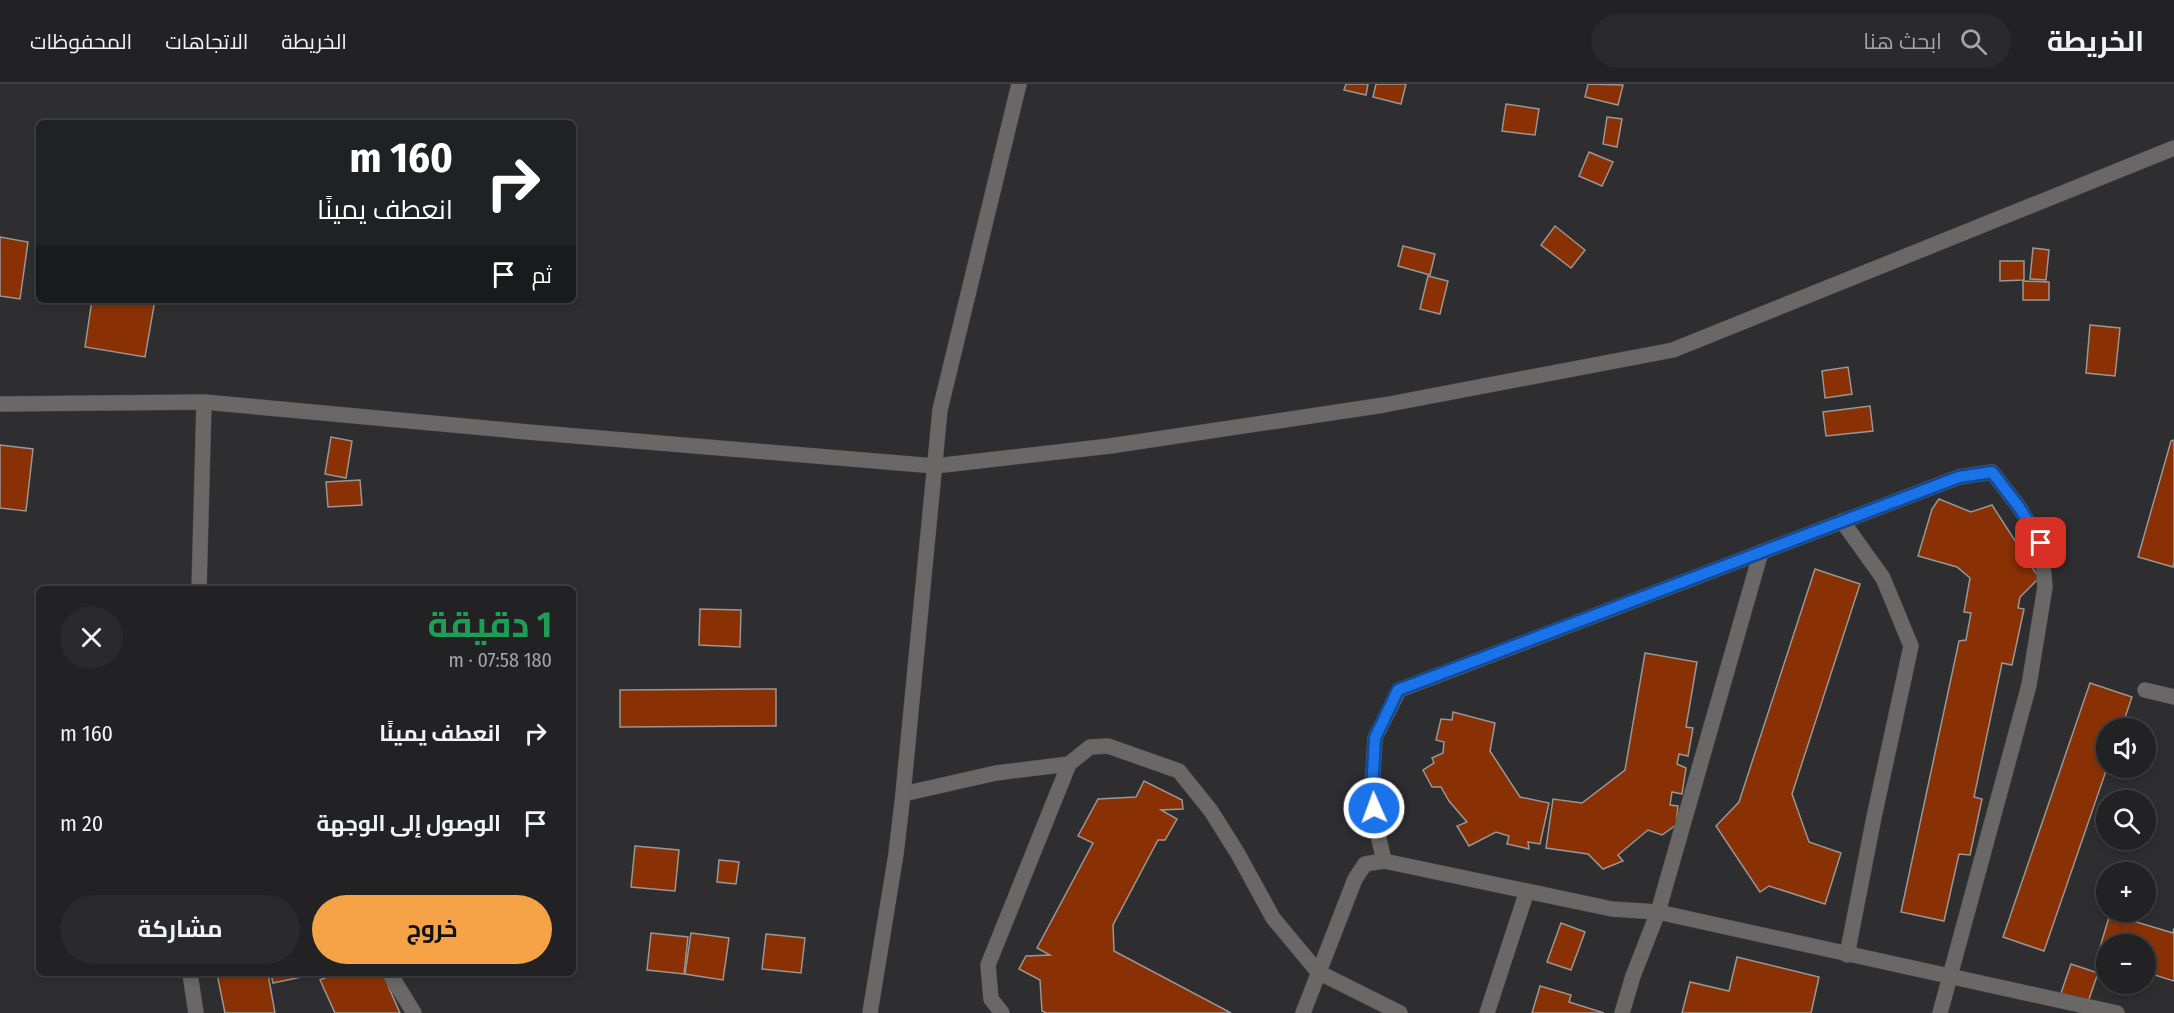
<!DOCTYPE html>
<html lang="ar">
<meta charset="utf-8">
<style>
:root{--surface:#222225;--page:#2a2a2d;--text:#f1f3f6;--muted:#a2a4a7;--line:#3f3f42;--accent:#f6a247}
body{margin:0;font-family:"Fira Sans Condensed",Cairo,sans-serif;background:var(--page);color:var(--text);direction:rtl;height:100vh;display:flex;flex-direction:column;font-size:22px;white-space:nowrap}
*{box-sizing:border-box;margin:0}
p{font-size:20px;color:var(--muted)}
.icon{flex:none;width:33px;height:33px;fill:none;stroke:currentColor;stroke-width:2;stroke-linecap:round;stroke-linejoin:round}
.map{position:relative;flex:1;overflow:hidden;direction:ltr}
.side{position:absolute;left:36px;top:502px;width:540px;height:390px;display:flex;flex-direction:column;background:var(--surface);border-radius:9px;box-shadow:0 3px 9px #0003,0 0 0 2px var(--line);direction:rtl}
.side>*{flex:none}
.banner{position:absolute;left:36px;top:36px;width:540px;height:183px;border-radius:9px;box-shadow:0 3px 9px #0003,0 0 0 2px var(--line);direction:rtl;background:#202124;color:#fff;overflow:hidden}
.buttons{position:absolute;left:2096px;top:634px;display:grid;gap:12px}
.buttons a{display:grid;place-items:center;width:60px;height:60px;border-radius:50%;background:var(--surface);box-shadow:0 3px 9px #0003,0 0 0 2px var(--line);font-size:30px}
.pin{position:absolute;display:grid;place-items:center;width:51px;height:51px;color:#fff;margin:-26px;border-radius:12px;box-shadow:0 3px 9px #0006}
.me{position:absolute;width:66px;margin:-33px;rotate:358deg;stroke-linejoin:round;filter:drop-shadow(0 0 4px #0008)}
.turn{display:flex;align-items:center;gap:21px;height:126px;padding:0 24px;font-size:27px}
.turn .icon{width:78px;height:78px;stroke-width:2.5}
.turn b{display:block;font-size:42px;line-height:51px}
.then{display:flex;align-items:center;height:57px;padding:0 24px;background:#0003;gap:12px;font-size:22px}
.round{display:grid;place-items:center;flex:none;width:63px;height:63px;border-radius:32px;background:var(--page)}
.headline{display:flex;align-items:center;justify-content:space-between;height:102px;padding:0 24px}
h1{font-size:36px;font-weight:700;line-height:45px;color:#1e9e55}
.cta{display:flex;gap:12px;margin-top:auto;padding:12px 24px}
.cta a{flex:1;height:69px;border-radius:36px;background:var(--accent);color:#111;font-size:24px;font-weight:700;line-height:69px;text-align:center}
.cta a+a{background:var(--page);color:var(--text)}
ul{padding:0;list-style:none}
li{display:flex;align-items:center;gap:18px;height:90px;padding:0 24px}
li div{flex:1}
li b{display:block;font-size:22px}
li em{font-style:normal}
header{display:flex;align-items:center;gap:36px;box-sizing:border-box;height:84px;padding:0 30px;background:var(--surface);border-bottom:2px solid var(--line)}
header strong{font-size:28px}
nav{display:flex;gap:33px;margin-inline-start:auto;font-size:21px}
.search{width:420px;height:54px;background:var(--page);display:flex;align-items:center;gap:15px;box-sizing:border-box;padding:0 21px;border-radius:33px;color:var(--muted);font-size:22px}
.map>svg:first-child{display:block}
.building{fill:#893105;stroke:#999694;stroke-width:1.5}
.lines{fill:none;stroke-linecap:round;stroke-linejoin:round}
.minor-casing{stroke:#4c4c4e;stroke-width:16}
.minor{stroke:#696867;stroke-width:15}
.route-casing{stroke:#114b97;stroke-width:15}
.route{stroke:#1a73e8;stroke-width:10}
</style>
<header>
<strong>الخريطة</strong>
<div class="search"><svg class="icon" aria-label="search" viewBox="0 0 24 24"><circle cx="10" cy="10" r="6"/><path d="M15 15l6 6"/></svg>ابحث هنا</div>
<nav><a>الخريطة</a><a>الاتجاهات</a><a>المحفوظات</a></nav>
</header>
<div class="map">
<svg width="2174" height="929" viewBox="0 0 2174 929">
<rect width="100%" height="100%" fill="#2e2e31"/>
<!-- building -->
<g class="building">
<polygon points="1346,0 1368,0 1366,11 1344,6"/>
<polygon points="1376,0 1406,0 1401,20 1373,13"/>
<polygon points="1588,0 1623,1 1618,21 1585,13"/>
<polygon points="1506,20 1539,25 1535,51 1502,47"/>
<polygon points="1607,33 1622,35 1617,63 1603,60"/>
<polygon points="1589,68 1613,78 1602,102 1579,92"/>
<polygon points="1555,142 1585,166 1571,184 1541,161"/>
<polygon points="0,153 28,158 20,215 0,212"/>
<polygon points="1403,162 1435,170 1430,191 1398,182"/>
<polygon points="2033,164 2049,166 2046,196 2030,195"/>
<polygon points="2000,177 2024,177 2024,196 2000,197"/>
<polygon points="1428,192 1448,197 1440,230 1420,225"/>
<polygon points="2023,197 2049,198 2049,216 2023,216"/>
<polygon points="92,216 155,216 145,273 85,263"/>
<polygon points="2090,241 2120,244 2115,292 2086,289"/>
<polygon points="1848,283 1852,310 1825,314 1822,287"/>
<polygon points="1870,322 1873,347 1826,352 1823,328"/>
<polygon points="331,353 352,357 346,394 325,390"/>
<polygon points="2174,356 2174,478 2173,483 2138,473 2171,357"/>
<polygon points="0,361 33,365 26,427 0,424"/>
<polygon points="360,396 362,421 328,423 326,398"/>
<polygon points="1939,415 1971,428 1992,421 2039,494 2020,513 2018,524 2024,525 2012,581 2002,579 1974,713 1982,715 1970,771 1959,770 1944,837 1901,828 1959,557 1966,556 1971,529 1964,528 1970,494 1957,483 1918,472 1932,425"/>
<polygon points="1815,485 1860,500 1792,710 1809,758 1841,769 1825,820 1769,802 1760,808 1716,742 1739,718"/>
<polygon points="700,525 741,526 740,563 699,561"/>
<polygon points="1645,569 1697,578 1686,643 1693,644 1688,672 1679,670 1677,680 1686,684 1682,710 1672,708 1670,721 1678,722 1676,741 1662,751 1648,746 1618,771 1623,777 1603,785 1588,770 1546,764 1553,715 1582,719 1625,686"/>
<polygon points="2090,599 2132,613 2121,645 2106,645 2107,684 2044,867 2003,853"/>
<polygon points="776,605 776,642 620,643 620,606"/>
<polygon points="1453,628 1495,639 1490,667 1520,713 1549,719 1540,760 1528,758 1529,765 1507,760 1509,752 1496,748 1469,762 1457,742 1467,738 1449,717 1441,703 1432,703 1423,686 1434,679 1432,674 1443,669 1444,658 1436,656 1441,635 1452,636"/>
<polygon points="1144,697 1182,716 1183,725 1161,726 1177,735 1165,756 1158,756 1113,841 1114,867 1231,929 1046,929 1042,927 1040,896 1019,885 1026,872 1050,871 1037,864 1093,759 1078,752 1098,715 1136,713"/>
<polygon points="635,762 679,766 675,807 631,803"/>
<polygon points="719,776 739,778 736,800 717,798"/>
<polygon points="2110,830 2173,849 2174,844 2174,897 2145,888 2145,861 2106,861 2106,876 2097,873"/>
<polygon points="1561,839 1585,848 1571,886 1547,878"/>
<polygon points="651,849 688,853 684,890 647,886"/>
<polygon points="691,849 729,854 723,896 685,890"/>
<polygon points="766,850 805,854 801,889 762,885"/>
<polygon points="1737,873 1819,893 1811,929 1682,929 1690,898 1729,907"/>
<polygon points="2071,880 2098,889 2088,918 2061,909"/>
<polygon points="217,890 268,890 275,929 225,929"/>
<polygon points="271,890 316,890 273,899"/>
<polygon points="335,890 383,890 400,929 335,929 320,896"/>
<polygon points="1540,902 1571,911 1569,918 1604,929 1532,929"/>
</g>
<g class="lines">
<!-- minor casing -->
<g class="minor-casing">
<g id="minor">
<polyline points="0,320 204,318 528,348 935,382 1110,362 1384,321 1673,266 2174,64"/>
<polyline points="1842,437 1883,494 1911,562 1874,733 1847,871"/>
<polyline points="1761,468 1658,828 2117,929"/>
<polyline points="199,506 204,318"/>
<polyline points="2145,606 2174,613"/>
<polyline points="903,710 996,689 1069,680"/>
<polyline points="1384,777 1376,742 1372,707 1375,654 1399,606 1959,393 1992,388 2019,423 2041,459 2045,503 2029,601 1940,929"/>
<polyline points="190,890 196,929"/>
<polyline points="390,890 414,929"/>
<polyline points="870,929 896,770 903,710 940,326 1019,0"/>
<polyline points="1002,929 991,915 988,881 1069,680 1090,663 1108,662 1179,687 1211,727 1238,770 1273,834 1318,888 1400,929"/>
<polyline points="1303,929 1355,795 1365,780 1384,777 1612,825 1658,828 1633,892 1622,929"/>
<polyline points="1487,929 1527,807"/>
</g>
</g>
<!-- minor -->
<use href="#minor" class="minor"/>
</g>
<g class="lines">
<!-- route casing -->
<g class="route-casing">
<polyline id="route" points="1374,724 1372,707 1375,654 1398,606 1959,393 1992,388 2019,423 2041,459"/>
</g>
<!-- route -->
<use href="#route" class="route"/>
</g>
</svg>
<div class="buttons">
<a><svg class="icon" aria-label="sound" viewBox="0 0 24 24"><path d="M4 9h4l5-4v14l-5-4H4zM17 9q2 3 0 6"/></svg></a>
<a><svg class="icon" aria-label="search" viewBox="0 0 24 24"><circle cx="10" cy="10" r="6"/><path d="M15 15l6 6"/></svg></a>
<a>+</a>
<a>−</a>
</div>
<div class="pin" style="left:2041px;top:459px;background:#d93025"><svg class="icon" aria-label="arrive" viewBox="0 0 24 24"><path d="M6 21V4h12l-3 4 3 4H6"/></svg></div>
<svg class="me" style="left:1374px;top:724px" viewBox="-20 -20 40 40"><circle r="17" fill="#1a73e8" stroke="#fff" stroke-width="3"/><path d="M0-11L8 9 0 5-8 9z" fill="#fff"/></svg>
<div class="banner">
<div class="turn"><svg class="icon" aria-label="right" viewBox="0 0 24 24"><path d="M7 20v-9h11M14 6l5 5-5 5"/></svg><div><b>160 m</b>انعطف يمينًا</div></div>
<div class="then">ثم<svg class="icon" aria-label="arrive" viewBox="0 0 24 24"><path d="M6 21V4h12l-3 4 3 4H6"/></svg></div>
</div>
<section class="side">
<div class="headline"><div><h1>1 دقيقة</h1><p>180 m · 07:58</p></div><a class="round"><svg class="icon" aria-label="close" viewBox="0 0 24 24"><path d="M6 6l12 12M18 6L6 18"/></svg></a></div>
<ul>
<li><svg class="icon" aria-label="right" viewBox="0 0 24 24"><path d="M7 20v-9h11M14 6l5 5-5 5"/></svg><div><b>انعطف يمينًا</b></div><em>160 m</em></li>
<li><svg class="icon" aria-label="arrive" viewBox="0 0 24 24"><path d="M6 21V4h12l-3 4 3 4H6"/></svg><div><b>الوصول إلى الوجهة</b></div><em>20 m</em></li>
</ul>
<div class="cta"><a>خروج</a><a>مشاركة</a></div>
</section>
</div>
